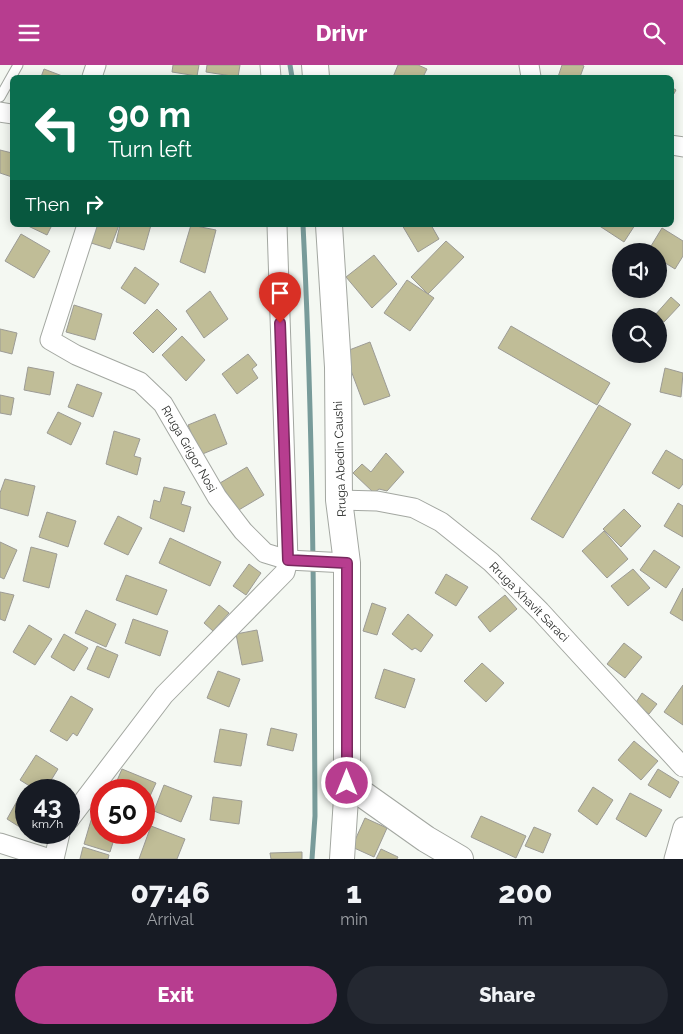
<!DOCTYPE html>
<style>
:root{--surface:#171b24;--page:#242831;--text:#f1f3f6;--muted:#9ea1a6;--accent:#b73d8f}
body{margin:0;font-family:Raleway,sans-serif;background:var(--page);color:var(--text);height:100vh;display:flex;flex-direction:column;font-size:19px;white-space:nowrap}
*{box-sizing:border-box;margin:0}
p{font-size:16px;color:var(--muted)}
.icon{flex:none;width:28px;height:28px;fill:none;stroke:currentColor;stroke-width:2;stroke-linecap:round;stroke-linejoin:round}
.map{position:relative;height:794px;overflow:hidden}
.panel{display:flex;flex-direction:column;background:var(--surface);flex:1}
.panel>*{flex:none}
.guide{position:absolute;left:10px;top:10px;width:664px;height:152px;border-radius:8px;box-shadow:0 2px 12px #0003;background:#0b6e4f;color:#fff;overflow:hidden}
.fabs{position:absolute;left:612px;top:178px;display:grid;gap:10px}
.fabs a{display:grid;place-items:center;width:55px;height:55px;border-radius:50%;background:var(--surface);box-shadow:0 2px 12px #0003;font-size:25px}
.speed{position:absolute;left:15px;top:714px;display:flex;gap:10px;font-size:25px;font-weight:700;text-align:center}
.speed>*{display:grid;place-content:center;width:65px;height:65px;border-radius:50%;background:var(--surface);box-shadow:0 2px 12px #0003;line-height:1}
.speed small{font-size:12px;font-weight:400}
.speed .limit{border:8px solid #d22;background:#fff;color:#111}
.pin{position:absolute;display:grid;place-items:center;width:42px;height:42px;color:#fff;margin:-51px -21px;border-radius:50% 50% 50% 0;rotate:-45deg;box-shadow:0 0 5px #0007}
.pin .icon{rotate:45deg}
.me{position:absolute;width:55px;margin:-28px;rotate:0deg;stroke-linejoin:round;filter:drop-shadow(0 0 4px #0008)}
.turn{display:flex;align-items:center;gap:18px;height:105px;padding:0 15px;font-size:22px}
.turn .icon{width:65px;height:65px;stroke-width:2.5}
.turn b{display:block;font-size:35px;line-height:42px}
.then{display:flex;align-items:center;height:48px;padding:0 15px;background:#0003;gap:10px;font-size:19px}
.eta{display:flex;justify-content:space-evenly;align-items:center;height:85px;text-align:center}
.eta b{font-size:30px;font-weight:800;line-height:35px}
.button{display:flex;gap:10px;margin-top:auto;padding:10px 15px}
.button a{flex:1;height:58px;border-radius:30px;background:var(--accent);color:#fff;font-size:20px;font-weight:800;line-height:58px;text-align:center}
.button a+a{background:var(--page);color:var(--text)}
header{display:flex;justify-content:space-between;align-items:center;height:65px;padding:0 15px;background:var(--accent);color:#fff;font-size:22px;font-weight:800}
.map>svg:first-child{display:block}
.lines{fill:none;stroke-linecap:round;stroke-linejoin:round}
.stream{stroke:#789b9a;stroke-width:5}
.building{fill:#c0bd97;stroke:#9c9b95}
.service-casing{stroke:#a3a7a1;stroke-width:11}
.minor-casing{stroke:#a3a7a1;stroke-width:21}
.tertiary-casing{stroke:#a3a7a1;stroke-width:26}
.secondary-casing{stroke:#a3a7a1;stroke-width:28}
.service{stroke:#fff;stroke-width:9}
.minor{stroke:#fff;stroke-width:19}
.tertiary{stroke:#fff;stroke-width:24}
.secondary{stroke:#fff;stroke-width:26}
.route-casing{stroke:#77285d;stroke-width:12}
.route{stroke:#b73d8f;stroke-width:9}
.labels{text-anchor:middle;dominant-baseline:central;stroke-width:5;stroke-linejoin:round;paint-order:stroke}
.street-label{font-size:12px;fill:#272927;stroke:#fff}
</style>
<header><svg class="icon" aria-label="menu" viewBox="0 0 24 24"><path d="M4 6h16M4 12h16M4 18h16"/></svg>Drivr<svg class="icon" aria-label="search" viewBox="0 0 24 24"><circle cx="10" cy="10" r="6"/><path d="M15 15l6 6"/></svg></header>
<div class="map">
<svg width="683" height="794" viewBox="0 0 683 794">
<rect width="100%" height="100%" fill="#f4f8f2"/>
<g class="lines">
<!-- stream -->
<g class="stream">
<polyline points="290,0 292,12"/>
<path d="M 303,160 C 313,357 314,554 315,751 L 312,794"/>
</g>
</g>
<!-- building -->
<g class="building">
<polygon points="173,0 199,0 197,11 172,7"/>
<polygon points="207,0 240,0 238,12 206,7"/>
<polygon points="398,0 418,0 427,4 423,12 393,12"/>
<polygon points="562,0 582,0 584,1 580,12 558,12"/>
<polygon points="44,4 65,12 41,12"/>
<polygon points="671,22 676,25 671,34"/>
<polygon points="0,85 12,88 12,112 0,108"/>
<polygon points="26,160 52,160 47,170"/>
<polygon points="91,160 119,160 110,184 85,176"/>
<polygon points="120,160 151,160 144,185 116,177"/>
<polygon points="191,160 216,165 205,208 180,197"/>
<polygon points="402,160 431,160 439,174 418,187"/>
<polygon points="598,160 635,160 624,177"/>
<polygon points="662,163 683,176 683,191 675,204 659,194 659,186 648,186"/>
<polygon points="21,169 50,186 34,213 5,196"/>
<polygon points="446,176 464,192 428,229 411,212"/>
<polygon points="374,190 397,219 372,243 346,212"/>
<polygon points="135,202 159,219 145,239 121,223"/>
<polygon points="407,215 434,233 410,266 384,248"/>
<polygon points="210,226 228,254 204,273 186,246"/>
<polygon points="671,232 680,240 664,257 655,250"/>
<polygon points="74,240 102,249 95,275 66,267"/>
<polygon points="157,244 177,264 153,288 133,268"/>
<polygon points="511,261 610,318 597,340 498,283"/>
<polygon points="0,264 17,268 12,289 0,286"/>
<polygon points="182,271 205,295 186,316 162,290"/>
<polygon points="370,277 390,331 364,340 344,287"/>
<polygon points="248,289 257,300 252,304 258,313 237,329 222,309"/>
<polygon points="28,302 54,307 50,330 24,325"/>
<polygon points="665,303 683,308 681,332 660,327"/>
<polygon points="77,319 102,328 93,352 68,342"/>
<polygon points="0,330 14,333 11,350 0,348"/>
<polygon points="599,340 631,359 563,473 531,454"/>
<polygon points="58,347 81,358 71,380 47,368"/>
<polygon points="215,349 227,379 200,390 188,360"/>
<polygon points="114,366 140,374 134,391 141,393 137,410 106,399"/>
<polygon points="666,385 683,395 683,419 679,424 652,408"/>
<polygon points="386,388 404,407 387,426 379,424 374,428 353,408 362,399 371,407"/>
<polygon points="247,402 264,430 237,446 220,418"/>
<polygon points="5,414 35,421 28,451 0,443 0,428"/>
<polygon points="164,422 185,427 181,439 191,442 184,467 150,453 154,435 160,437"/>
<polygon points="678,438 683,441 683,472 664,461"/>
<polygon points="624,444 641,461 621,482 603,464"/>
<polygon points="47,447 76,456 68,482 39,472"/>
<polygon points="118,451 142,463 128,490 104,479"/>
<polygon points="604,466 628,494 607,513 582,486"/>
<polygon points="170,473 221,497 210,521 159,498"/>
<polygon points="0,477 17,485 4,514 0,512"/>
<polygon points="31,482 57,489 49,523 23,516"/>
<polygon points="654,485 680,502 666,523 640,505"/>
<polygon points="249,499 261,508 246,530 233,521"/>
<polygon points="633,504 650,523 628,541 611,521"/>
<polygon points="446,509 468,522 456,541 435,528"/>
<polygon points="126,510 167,525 157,550 116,535"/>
<polygon points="683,523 683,556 670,548"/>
<polygon points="0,527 14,530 5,556 0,554"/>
<polygon points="505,530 517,544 490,567 478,552"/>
<polygon points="372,538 386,543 377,570 363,566"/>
<polygon points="219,540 229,548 213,566 204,558"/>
<polygon points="86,545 116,559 106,582 75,568"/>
<polygon points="408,549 433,570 421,587 415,583 412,585 392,569"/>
<polygon points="133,554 168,566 160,591 125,578"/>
<polygon points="29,560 52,574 35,600 13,587"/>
<polygon points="257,565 263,596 242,600 236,569"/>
<polygon points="64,569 88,583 74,606 51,592"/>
<polygon points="624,578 642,592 625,613 607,599"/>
<polygon points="97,581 118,590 109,613 87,604"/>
<polygon points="482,598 504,618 486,637 464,616"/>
<polygon points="384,604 415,614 405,643 375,633"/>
<polygon points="218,606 240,614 229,642 207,633"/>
<polygon points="683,620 683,660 664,647"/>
<polygon points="642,628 657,639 649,649 635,639"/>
<polygon points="71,631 93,644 77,671 73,668 67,676 50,666"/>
<polygon points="271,663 297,669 293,686 267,680"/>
<polygon points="220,664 247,669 241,701 214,697"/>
<polygon points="634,676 658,696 641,715 618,695"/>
<polygon points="36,690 58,704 45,725 36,725 20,715"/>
<polygon points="122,704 156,718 145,742 144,725 113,725"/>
<polygon points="658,704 679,717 670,733 648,720"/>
<polygon points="164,720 192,731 181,757 154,746"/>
<polygon points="593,722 613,735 597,760 578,746"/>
<polygon points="630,728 662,745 646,772 616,754"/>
<polygon points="21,729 26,732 26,766 7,754"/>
<polygon points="213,732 242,736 239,759 210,755"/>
<polygon points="481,751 526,771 516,793 471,772"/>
<polygon points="92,752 101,754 101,768 116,768 110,787 84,779"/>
<polygon points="365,753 387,763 374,792 352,782"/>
<polygon points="151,761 185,774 177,794 139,794"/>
<polygon points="534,762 551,769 543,788 525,781"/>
<polygon points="83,782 109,790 108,794 80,794"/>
<polygon points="381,784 398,792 397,794 376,794"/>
<polygon points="302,787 302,794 271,794 270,788"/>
</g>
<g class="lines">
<!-- service casing -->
<g class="service-casing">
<polyline id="service" points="0,32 18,0"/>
</g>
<!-- minor casing -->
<g class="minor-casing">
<g id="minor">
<polyline points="270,0 271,12"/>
<polyline points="529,0 531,12"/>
<polyline points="92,12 96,0"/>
<polyline points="0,47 12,49"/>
<polyline points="671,80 683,82"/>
<polyline points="87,160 50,275 76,290 140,317 163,339 217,432 243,466 265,488 288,495 347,498"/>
<polyline points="339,435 377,436 414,443 441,457 491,497 540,546 683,702"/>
<polyline points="69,755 164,630 285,507 288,495 277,160"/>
<polyline points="0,778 50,794"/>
<polyline points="54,794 60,768"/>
<polyline points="674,794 683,762"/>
</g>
</g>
<!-- tertiary casing -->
<g class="tertiary-casing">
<polyline id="tertiary" points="342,794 347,718"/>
</g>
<!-- secondary casing -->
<g class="secondary-casing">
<g id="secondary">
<polyline points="315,0 316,12"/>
<polyline points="329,160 338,302 339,435 347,498 347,718 426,774 460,794"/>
</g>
</g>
<!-- service -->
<use href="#service" class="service"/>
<!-- minor -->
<use href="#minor" class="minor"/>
<!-- tertiary -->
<use href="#tertiary" class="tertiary"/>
<!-- secondary -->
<use href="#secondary" class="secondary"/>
</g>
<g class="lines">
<!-- route casing -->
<g class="route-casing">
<polyline id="route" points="280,258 288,495 347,498 347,718"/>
</g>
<!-- route -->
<use href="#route" class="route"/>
</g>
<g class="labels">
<!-- street labels -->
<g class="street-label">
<text transform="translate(189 384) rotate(60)">Rruga Grigor Nosi</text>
<text transform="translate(340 394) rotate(-92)">Rruga Abedin Caushi</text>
<text transform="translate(529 537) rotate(45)">Rruga Xhavit Saraci</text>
</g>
</g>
</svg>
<div class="fabs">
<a><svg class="icon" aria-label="sound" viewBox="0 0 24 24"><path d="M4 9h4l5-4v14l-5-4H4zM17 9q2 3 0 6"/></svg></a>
<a><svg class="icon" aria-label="search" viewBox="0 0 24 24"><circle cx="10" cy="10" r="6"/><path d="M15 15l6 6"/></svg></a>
</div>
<div class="speed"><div>43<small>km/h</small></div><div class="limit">50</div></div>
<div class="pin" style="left:280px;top:258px;background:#d93025"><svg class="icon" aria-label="arrive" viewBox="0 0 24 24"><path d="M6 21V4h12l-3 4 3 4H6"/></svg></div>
<svg class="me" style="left:347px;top:718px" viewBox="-20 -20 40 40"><circle r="17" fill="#b73d8f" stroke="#fff" stroke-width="3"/><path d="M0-11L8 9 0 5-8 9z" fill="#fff"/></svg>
<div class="guide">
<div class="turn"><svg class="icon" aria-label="left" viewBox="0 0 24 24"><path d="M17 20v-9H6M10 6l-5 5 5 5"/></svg><div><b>90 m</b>Turn left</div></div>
<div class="then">Then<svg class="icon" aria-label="right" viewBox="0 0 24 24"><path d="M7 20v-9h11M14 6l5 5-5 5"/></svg></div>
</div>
</div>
<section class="panel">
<div class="eta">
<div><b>07:46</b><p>Arrival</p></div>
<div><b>1</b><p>min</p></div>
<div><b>200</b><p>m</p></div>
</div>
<div class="button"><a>Exit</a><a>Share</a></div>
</section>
